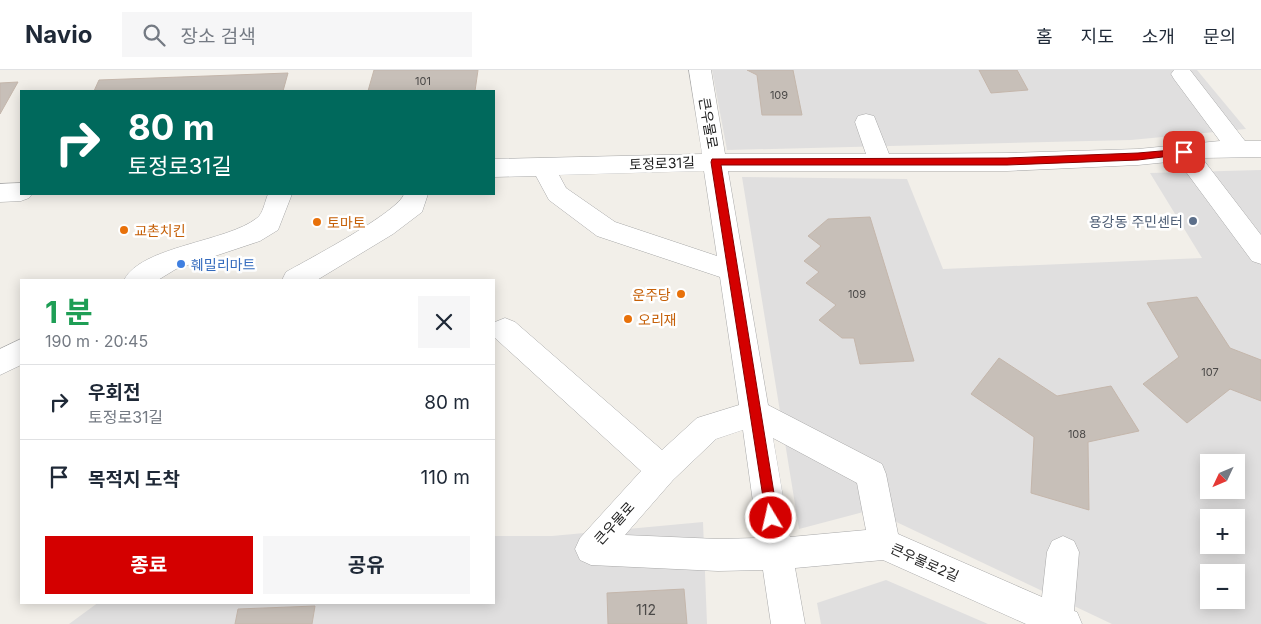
<!DOCTYPE html>
<html lang="ko">
<meta charset="utf-8">
<style>
:root{--surface:#fff;--page:#f6f6f7;--text:#1f2937;--muted:#747a83;--line:#e0e1e3;--accent:#d40000}
body{margin:0;font-family:Inter,"Noto Sans KR",sans-serif;background:var(--page);color:var(--text);height:100vh;display:flex;flex-direction:column;font-size:19px;white-space:nowrap}
*{box-sizing:border-box;margin:0}
p{font-size:16px;color:var(--muted)}
.icon{flex:none;width:28px;height:28px;fill:none;stroke:currentColor;stroke-width:2;stroke-linecap:round;stroke-linejoin:round}
.map{position:relative;flex:1;overflow:hidden}
.sheet{position:absolute;left:20px;top:209px;width:475px;height:325px;display:flex;flex-direction:column;background:var(--surface);border-radius:0px;box-shadow:0 2px 12px #0003}
.sheet>*{flex:none}
.top-card{position:absolute;left:20px;top:20px;width:475px;height:105px;border-radius:0px;box-shadow:0 2px 12px #0003;background:#00695c;color:#fff;overflow:hidden}
.needle{width:32px;rotate:226deg}
.tools{position:absolute;left:1200px;top:384px;display:grid;gap:10px}
.tools a{display:grid;place-items:center;width:45px;height:45px;border-radius:0px;background:var(--surface);box-shadow:0 2px 12px #0003;font-size:25px}
.pin{position:absolute;display:grid;place-items:center;width:42px;height:42px;color:#fff;margin:-21px;border-radius:10px;box-shadow:0 2px 8px #0006}
.me{position:absolute;width:55px;margin:-28px;rotate:351deg;stroke-linejoin:round;filter:drop-shadow(0 0 4px #0008)}
.turn{display:flex;align-items:center;gap:18px;height:105px;padding:0 25px;font-size:22px}
.turn .icon{width:65px;height:65px;stroke-width:2.5}
.turn b{display:block;font-size:35px;line-height:42px}
.round{display:grid;place-items:center;flex:none;width:52px;height:52px;border-radius:0px;background:var(--page)}
.overview{display:flex;align-items:center;justify-content:space-between;height:85px;padding:0 25px}
h1{font-size:30px;font-weight:700;line-height:38px;color:#1e9e55}
.action{display:flex;gap:10px;margin-top:auto;padding:10px 25px}
.action a{flex:1;height:58px;border-radius:0px;background:var(--accent);color:#fff;font-size:20px;font-weight:700;line-height:58px;text-align:center}
.action a+a{background:var(--page);color:var(--text)}
ul{padding:0;list-style:none}
li{display:flex;align-items:center;gap:15px;height:75px;padding:0 25px;border-top:1px solid var(--line)}
li div{flex:1}
li b{display:block;font-size:19px}
li em{font-style:normal}
header{display:flex;align-items:center;gap:30px;box-sizing:border-box;height:70px;padding:0 25px;background:var(--surface);border-bottom:1px solid var(--line)}
header strong{font-size:24px}
nav{display:flex;gap:28px;margin-inline-start:auto;font-size:18px}
.search{width:350px;height:45px;background:var(--page);display:flex;align-items:center;gap:12px;box-sizing:border-box;padding:0 18px;border-radius:0px;color:var(--muted);font-size:19px}
.map>svg:first-child{display:block}
.residential{fill:#e0dfdf;fill-rule:evenodd}
.building{fill:#c7bfb8;stroke:#c4b6ab}
.lines{fill:none;stroke-linecap:round;stroke-linejoin:round}
.minor-casing{stroke:#a9a9a9;stroke-width:1}
.minor{fill:#fff;fill-rule:evenodd}
.route{fill:#d40000;stroke:#8a0000}
.service-dot{fill:#5c6f8a;stroke:#fff;stroke-width:2}
.food-dot{fill:#e8710a;stroke:#fff;stroke-width:2}
.shop-dot{fill:#3f7fe0;stroke:#fff;stroke-width:2}
.labels{text-anchor:middle;dominant-baseline:central;stroke-width:5;stroke-linejoin:round;paint-order:stroke}
.number-label{font-size:11px;fill:#4b4948}
.street-label{font-size:14px;fill:#222;stroke:#fff}
.service-label{font-size:14px;fill:#4e5e75;stroke:#fff;text-anchor:end}
.food-label{font-size:14px;fill:#c56008;stroke:#fff;text-anchor:start}
.shop-label{font-size:14px;fill:#366cbe;stroke:#fff;text-anchor:start}
.near-number-label{font-size:14px;fill:#4b4948}
</style>
<header>
<strong>Navio</strong>
<div class="search"><svg class="icon" aria-label="search" viewBox="0 0 24 24"><circle cx="10" cy="10" r="6"/><path d="M15 15l6 6"/></svg>장소 검색</div>
<nav><a>홈</a><a>지도</a><a>소개</a><a>문의</a></nav>
</header>
<div class="map">
<svg width="1261" height="554" viewBox="0 0 1261 554">
<rect width="100%" height="100%" fill="#f2efe9"/>
<!-- residential -->
<g class="residential">
<polygon points="712,0 1197,0 1246,59 1131,70 727,80"/>
<path d="M 1261,100 L 1261,554 L 1112,554 L 871,440 L 799,459 L 742,107 L 907,109 L 943,199 L 1202,188 L 1150,103 ZM 1209,392 L 1236,392 L 1236,420 L 1209,420 ZM 1209,448 L 1236,448 L 1236,475 L 1209,475 ZM 1209,502 L 1236,502 L 1236,530 L 1209,530 Z"/>
<polygon points="703,452 707,554 69,554 99,532 494,532 494,466 552,466"/>
<polygon points="886,510 988,554 821,554 817,533"/>
</g>
<!-- building -->
<g class="building">
<polygon points="374,0 478,0 475,21 368,21"/>
<polygon points="747,0 793,0 802,45 762,45 757,5"/>
<polygon points="979,0 1017,0 1028,20 991,23"/>
<polygon points="288,3 283,21 94,21 99,10"/>
<polygon points="18,12 0,44 0,13"/>
<polygon points="870,147 914,291 860,294 854,268 842,268 819,250 836,235 806,213 819,202 804,191 821,176 808,166 828,149"/>
<polygon points="1197,227 1230,278 1261,290 1261,331 1230,319 1187,353 1143,314 1179,287 1147,233"/>
<polygon points="999,288 1057,326 1111,316 1139,361 1088,372 1089,440 1031,423 1034,367 971,324"/>
<polygon points="684,519 687,554 608,554 607,523"/>
<polygon points="315,536 312,554 235,554 238,539"/>
</g>
<g class="lines">
<!-- minor casing -->
<g class="minor-casing">
<g id="minor">
<path d="M 689,0 L 711,0 L 725,84 L 866,84 L 855,52 L 858,46 L 866,44 L 874,46 L 889,84 L 1007,83 L 1138,79 L 1220,71 L 1174,9 L 1171,4 L 1174,0 L 1190,0 L 1245,71 L 1261,71 L 1261,87 L 1202,88 L 1261,165 L 1261,194 L 1252,191 L 1178,91 L 1138,95 L 1007,101 L 728,101 L 768,335 L 882,394 L 886,404 L 898,464 L 1042,527 L 1047,482 L 1052,471 L 1063,466 L 1074,471 L 1079,482 L 1074,541 L 1077,542 L 1082,554 L 1026,554 L 883,490 L 795,498 L 805,554 L 771,554 L 763,500 L 718,501 L 591,495 L 580,490 L 575,479 L 580,468 L 641,401 L 495,268 L 494,265 L 495,252 L 505,248 L 515,252 L 662,380 L 697,348 L 739,335 L 720,207 L 597,166 L 549,130 L 536,106 L 494,107 L 494,89 L 702,84 ZM 704,101 L 717,186 L 615,152 L 566,118 L 559,105 ZM 743,360 L 758,468 L 718,469 L 625,465 L 673,410 L 716,369 ZM 773,368 L 857,413 L 866,460 L 790,467 Z"/>
<polygon points="21,113 21,124 32,124 29,128 21,131 0,132 0,114"/>
<path d="M 268,124 L 292,124 L 278,160 L 260,171 L 176,199 L 158,210 L 124,210 C 141,176 227,172 257,148 C 263,144 265,131 268,124 Z"/>
<path d="M 404,124 L 428,124 L 422,142 L 393,164 L 317,210 L 282,210 L 286,202 C 307,190 399,142 404,124 Z"/>
<polygon points="21,269 21,295 0,305 0,279"/>
</g>
</g>
<!-- minor -->
<use href="#minor" class="minor"/>
</g>
<!-- route -->
<polygon class="route" points="1184,79 1189,82 1187,84 1138,90 1007,95 721,95 778,448 776,453 771,455 767,453 711,92 712,89 1007,88 1138,83"/>
<!-- markers -->
<circle class="service-dot" cx="1193" cy="151" r="5"/>
<g class="food-dot">
<circle cx="317" cy="152" r="5"/>
<circle cx="124" cy="160" r="5"/>
<circle cx="681" cy="224" r="5"/>
<circle cx="628" cy="249" r="5"/>
</g>
<circle class="shop-dot" cx="181" cy="194" r="5"/>
<g class="labels">
<!-- number labels -->
<g class="number-label">
<text x="423" y="11">101</text>
<text x="779" y="25">109</text>
<text x="857" y="224">109</text>
<text x="1210" y="302">107</text>
<text x="1077" y="364">108</text>
</g>
<!-- street labels -->
<g class="street-label">
<text transform="translate(709 53) rotate(80)">큰우물로</text>
<text transform="translate(662 93) rotate(-2)">토정로31길</text>
<text transform="translate(614 453) rotate(-48)">큰우물로</text>
<text transform="translate(925 492) rotate(24)">큰우물로2길</text>
</g>
<!-- service labels -->
<g class="service-label">
<text x="1183" y="151">용강동 주민센터</text>
</g>
<!-- food labels -->
<g class="food-label">
<text x="327" y="152">토마토</text>
<text x="134" y="160">교촌치킨</text>
<text x="671" y="224" text-anchor="end">운주당</text>
<text x="638" y="249">오리재</text>
</g>
<!-- shop labels -->
<g class="shop-label">
<text x="191" y="194">훼밀리마트</text>
</g>
<!-- near-number labels -->
<g class="near-number-label">
<text x="646" y="539">112</text>
</g>
</g>
</svg>
<div class="tools">
<a><svg class="needle" viewBox="-14 -14 28 28"><path d="M0-13l5 13h-10z" fill="#e53935"/><path d="M0 13l5-13h-10z" fill="#747a83"/></svg></a>
<a>+</a>
<a>−</a>
</div>
<div class="pin" style="left:1184px;top:82px;background:#d93025"><svg class="icon" aria-label="arrive" viewBox="0 0 24 24"><path d="M6 21V4h12l-3 4 3 4H6"/></svg></div>
<svg class="me" style="left:771px;top:448px" viewBox="-20 -20 40 40"><circle r="17" fill="#d40000" stroke="#fff" stroke-width="3"/><path d="M0-11L8 9 0 5-8 9z" fill="#fff"/></svg>
<div class="top-card">
<div class="turn"><svg class="icon" aria-label="right" viewBox="0 0 24 24"><path d="M7 20v-9h11M14 6l5 5-5 5"/></svg><div><b>80 m</b>토정로31길</div></div>
</div>
<section class="sheet">
<div class="overview"><div><h1>1 분</h1><p>190 m · 20:45</p></div><a class="round"><svg class="icon" aria-label="close" viewBox="0 0 24 24"><path d="M6 6l12 12M18 6L6 18"/></svg></a></div>
<ul>
<li><svg class="icon" aria-label="right" viewBox="0 0 24 24"><path d="M7 20v-9h11M14 6l5 5-5 5"/></svg><div><b>우회전</b><p>토정로31길</p></div><em>80 m</em></li>
<li><svg class="icon" aria-label="arrive" viewBox="0 0 24 24"><path d="M6 21V4h12l-3 4 3 4H6"/></svg><div><b>목적지 도착</b></div><em>110 m</em></li>
</ul>
<div class="action"><a>종료</a><a>공유</a></div>
</section>
</div>
